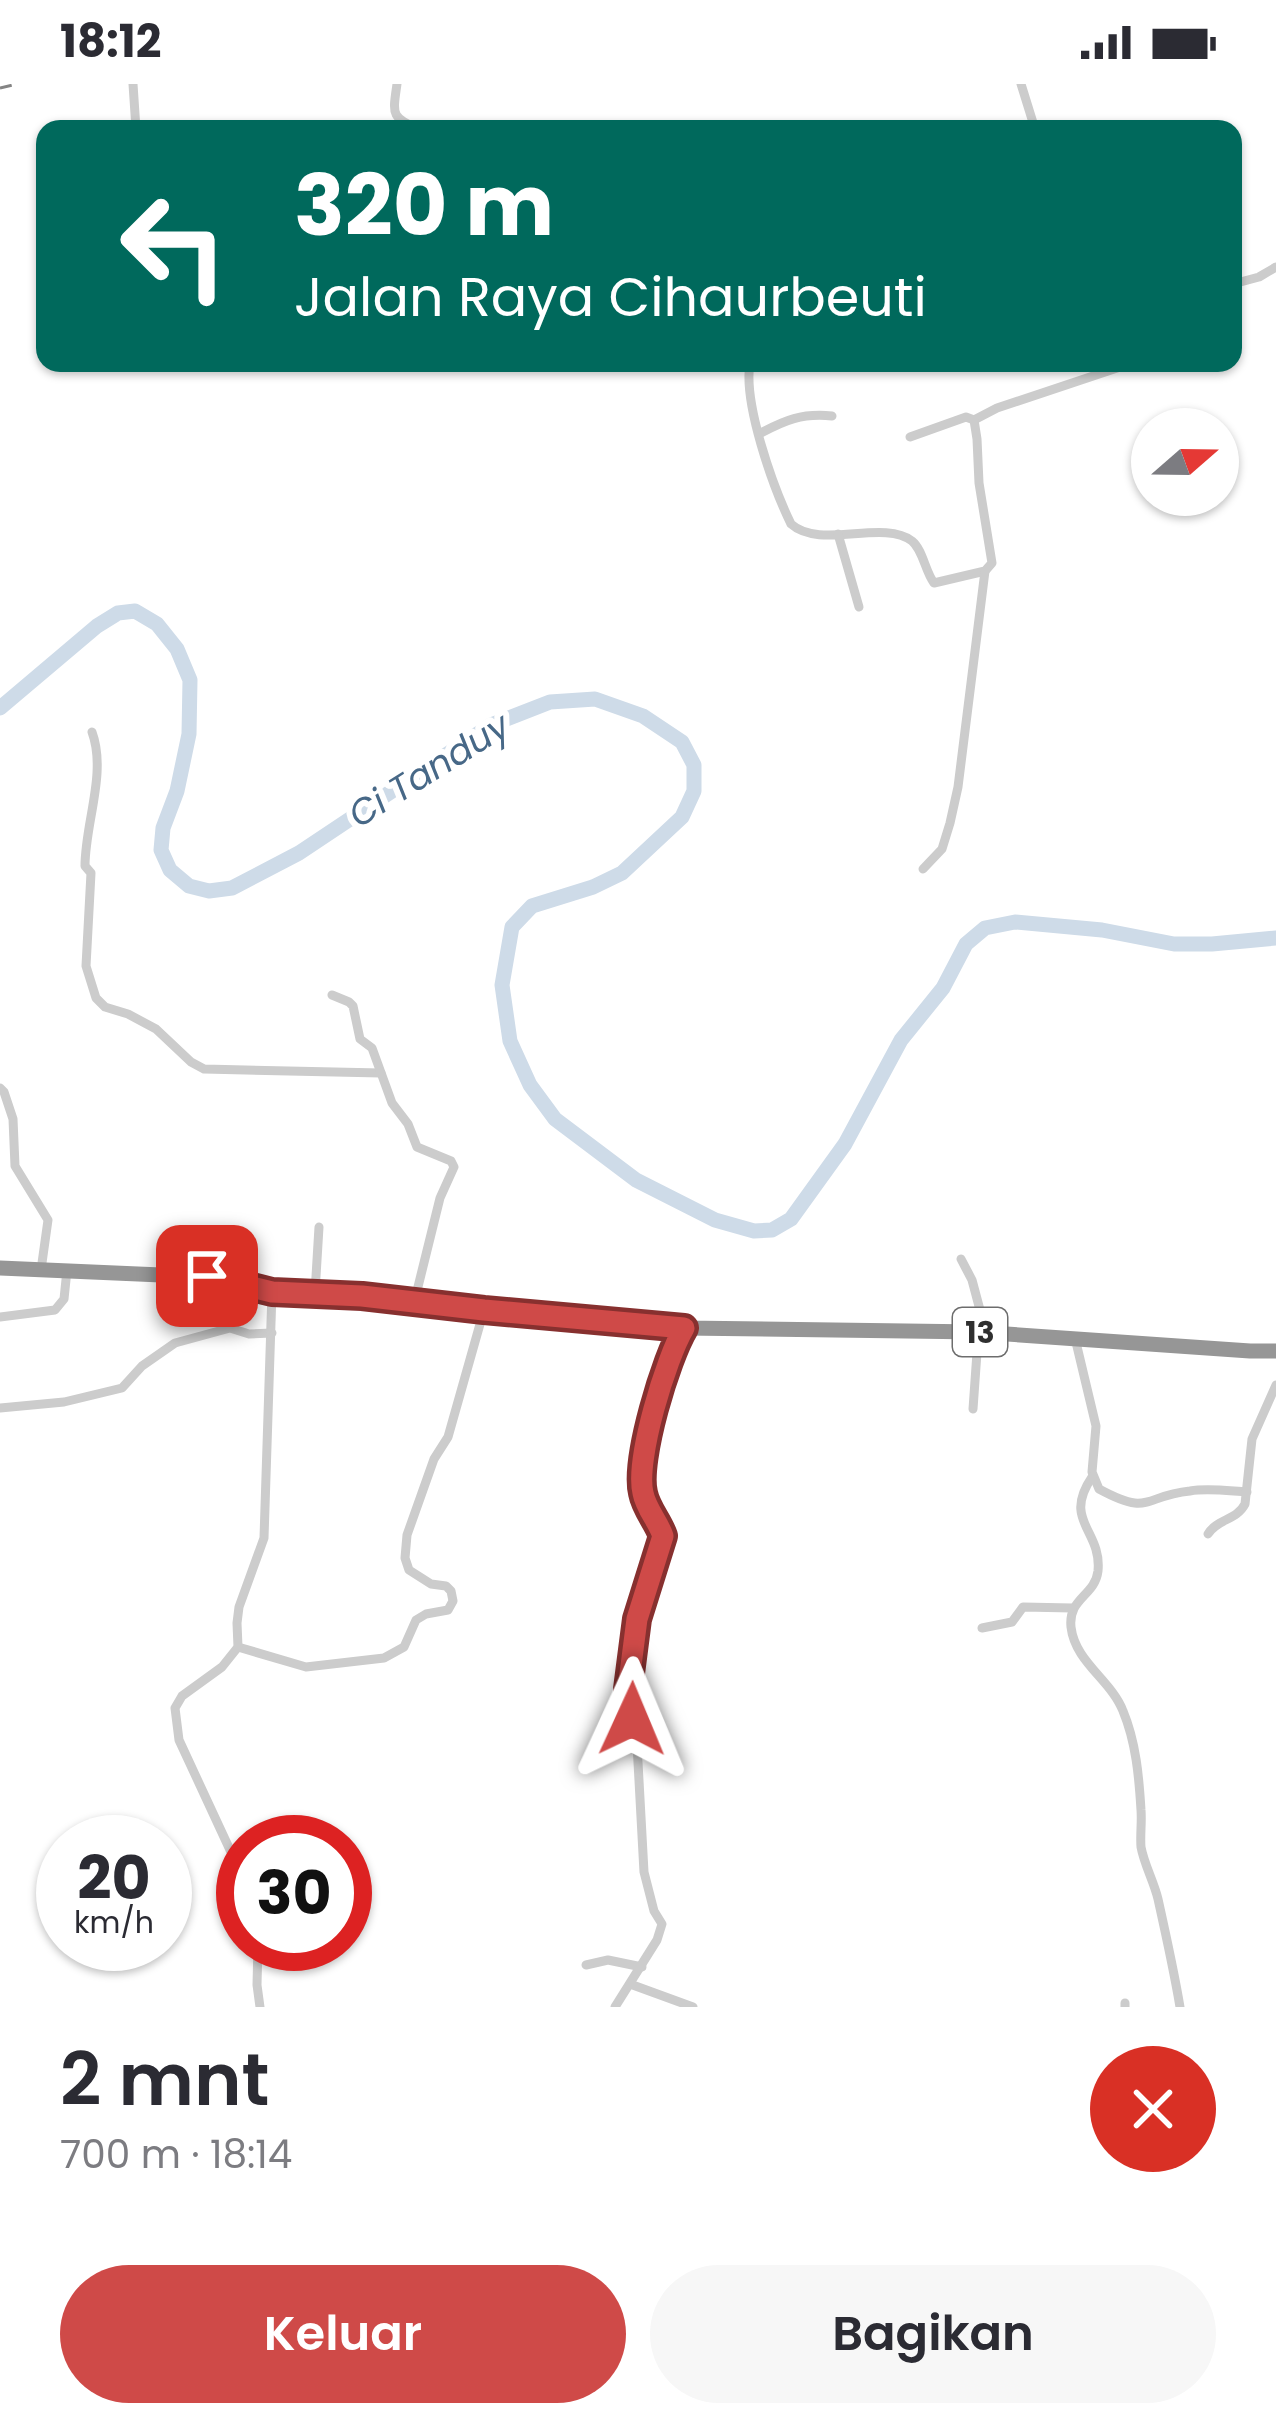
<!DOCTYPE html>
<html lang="id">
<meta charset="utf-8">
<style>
:root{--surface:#fff;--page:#f7f7f7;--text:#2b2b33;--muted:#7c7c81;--accent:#cf4a48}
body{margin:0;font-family:Poppins,sans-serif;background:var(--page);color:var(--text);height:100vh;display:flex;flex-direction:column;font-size:45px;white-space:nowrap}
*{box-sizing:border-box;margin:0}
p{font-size:39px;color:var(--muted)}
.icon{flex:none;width:66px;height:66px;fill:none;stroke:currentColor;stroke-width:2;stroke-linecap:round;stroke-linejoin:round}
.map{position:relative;height:1923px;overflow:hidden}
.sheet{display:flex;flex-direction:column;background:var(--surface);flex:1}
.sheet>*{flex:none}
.hud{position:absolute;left:36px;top:36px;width:1206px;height:252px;border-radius:24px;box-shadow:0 3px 9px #0004;background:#00695c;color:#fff;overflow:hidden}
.needle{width:78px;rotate:70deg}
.controls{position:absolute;left:1131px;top:324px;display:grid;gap:24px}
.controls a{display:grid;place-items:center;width:108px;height:108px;border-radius:50%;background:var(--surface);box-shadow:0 3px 9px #0004;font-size:60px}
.speed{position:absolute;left:36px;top:1731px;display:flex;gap:24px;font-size:60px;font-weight:700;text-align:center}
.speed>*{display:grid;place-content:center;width:156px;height:156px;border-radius:50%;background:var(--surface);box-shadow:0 3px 9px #0004;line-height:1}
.speed small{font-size:30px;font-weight:400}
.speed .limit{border:18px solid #d22;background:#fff;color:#111}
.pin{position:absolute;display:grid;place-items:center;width:102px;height:102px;color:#fff;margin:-51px;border-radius:24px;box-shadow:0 6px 18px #0006}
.me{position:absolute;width:132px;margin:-66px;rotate:1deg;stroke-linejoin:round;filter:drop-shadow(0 0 9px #0008)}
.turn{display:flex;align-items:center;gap:42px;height:252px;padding:0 60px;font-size:54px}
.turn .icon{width:156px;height:156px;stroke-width:2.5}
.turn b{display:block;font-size:84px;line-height:102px}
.round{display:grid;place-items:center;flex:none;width:126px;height:126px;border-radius:63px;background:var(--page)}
.headline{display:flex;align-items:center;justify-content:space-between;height:204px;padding:0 60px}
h1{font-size:72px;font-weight:600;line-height:90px}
.button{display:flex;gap:24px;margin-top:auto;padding:24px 60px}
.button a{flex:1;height:138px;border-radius:72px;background:var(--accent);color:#fff;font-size:48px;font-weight:600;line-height:138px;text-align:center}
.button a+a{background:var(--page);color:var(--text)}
.status{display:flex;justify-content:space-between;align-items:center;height:84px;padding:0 60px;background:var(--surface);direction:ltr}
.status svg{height:33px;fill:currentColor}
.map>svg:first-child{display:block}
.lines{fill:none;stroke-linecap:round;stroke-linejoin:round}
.river{stroke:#cedbe8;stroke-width:15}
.street{stroke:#ccc;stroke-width:9}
.highway{stroke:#969696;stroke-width:15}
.rail{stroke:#848484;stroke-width:3;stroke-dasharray:12 9;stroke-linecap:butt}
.route-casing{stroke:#87302f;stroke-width:30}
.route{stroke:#cf4a48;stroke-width:21}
.labels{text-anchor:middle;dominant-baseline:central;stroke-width:12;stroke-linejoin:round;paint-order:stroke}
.shield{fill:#fff;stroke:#6d6d6d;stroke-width:3}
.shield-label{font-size:30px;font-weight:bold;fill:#2f2f2f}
.water-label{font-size:36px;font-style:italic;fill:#476887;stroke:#fff}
</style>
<div class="status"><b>18:12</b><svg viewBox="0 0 49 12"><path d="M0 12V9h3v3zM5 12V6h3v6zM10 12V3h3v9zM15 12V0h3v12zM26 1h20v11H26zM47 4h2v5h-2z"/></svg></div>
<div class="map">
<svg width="1276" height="1923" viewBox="0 0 1276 1923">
<rect width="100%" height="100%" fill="#fff"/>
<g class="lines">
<!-- river -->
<polyline class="river" points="0,624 97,542 118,529 135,527 157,540 177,565 190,596 189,650 177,707 163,744 161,766 170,786 189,802 209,807 232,804 299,769 491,641 550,618 595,615 643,632 682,658 694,681 694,707 682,733 622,789 593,803 532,822 512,843 502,901 510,957 530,1001 555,1035 636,1096 715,1136 754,1147 772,1146 791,1135 845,1060 901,956 943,904 966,860 985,844 1015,838 1102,846 1174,860 1212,860 1276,854"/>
<!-- street -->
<g class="street">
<polyline points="133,0 136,45"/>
<path d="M 397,0 C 393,29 390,34 419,45"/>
<polyline points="1021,0 1035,45"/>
<polyline points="1233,200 1259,193 1276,183"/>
<path d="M 750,279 C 743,319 773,403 791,440 C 820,466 883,435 912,457 C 923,466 925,487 934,499 L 985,487 L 992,479 L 979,399 L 977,355 L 974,336 L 997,324 L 1132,279"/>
<path d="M 759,350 C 785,336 802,329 832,332"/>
<polyline points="910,353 966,333 974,336"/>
<polyline points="838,450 859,523"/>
<path d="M 92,648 C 107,689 85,739 85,782 L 91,789 L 86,882 L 96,914 L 105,923 L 128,930 L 156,945 L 191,978 L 204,985 L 381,989"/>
<polyline points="923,785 942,765 950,739 958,703 985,487"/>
<polyline points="332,911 349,918 353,922 360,955 372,964 392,1019 408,1040 417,1063 451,1077 454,1083 440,1114 414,1219"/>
<polyline points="0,1004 4,1008 13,1035 15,1082 48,1136 41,1186"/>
<polyline points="961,1175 972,1196 980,1226 973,1325"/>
<polyline points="315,1209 319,1143"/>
<polyline points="0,1233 55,1226 64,1215 67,1186"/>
<path d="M 1075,1254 L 1096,1342 L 1092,1388 L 1099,1405 C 1151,1433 1142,1412 1190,1407 C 1208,1404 1229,1407 1247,1408"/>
<polyline points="0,1324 64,1318 122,1304 142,1282 175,1259 230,1244 249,1250 272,1249"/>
<path d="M 1092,1393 C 1062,1437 1102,1446 1098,1487 C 1095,1512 1068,1514 1071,1543 C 1075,1578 1111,1596 1123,1627 C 1136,1658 1139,1693 1141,1726 C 1142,1738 1140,1751 1141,1763 C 1144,1780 1154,1798 1158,1815 C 1166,1851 1174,1887 1180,1923"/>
<path d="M 1208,1450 C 1217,1435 1237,1436 1245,1420 L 1252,1355 L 1276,1301"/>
<polyline points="982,1544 1012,1538 1023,1523 1072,1524"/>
<polyline points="238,1563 306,1583 384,1574 404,1563 416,1536 426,1530 448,1526 453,1517 451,1507 446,1502 431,1500 409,1486 405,1474 407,1451 434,1375 448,1353 484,1226"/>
<polyline points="243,1794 179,1656 175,1624 182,1612 222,1583 238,1563 237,1539 239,1523 264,1454 272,1208"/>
<polyline points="258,1860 257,1901 260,1923"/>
<polyline points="586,1881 608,1876 642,1883"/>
<polyline points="630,1900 693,1923"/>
<polyline points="1125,1919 1125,1923"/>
<path d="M 615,1923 L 657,1856 L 662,1840 L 654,1827 L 644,1788 L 637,1660 L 627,1605 L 637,1535 L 663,1452 C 658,1437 646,1425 643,1409 C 636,1376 666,1274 684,1244"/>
</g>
<!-- highway -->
<polyline class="highway" points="0,1184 207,1193 272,1208 361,1212 484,1226 684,1244 978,1248 1250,1267 1276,1267"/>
<!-- rail -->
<polyline class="rail" points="0,4 17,0"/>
</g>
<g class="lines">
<!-- route casing -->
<g class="route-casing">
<path id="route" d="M 207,1192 L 272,1208 L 362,1212 L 484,1226 L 684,1244 C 666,1274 635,1376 643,1409 C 646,1425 658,1437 663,1452 L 637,1535 L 628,1605 L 632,1635"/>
</g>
<!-- route -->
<use href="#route" class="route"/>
</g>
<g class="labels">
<!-- shield labels -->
<rect class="shield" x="953" y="1224" width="54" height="48" rx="9"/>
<g class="shield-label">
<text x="980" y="1248">13</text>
</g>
<!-- water labels -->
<g class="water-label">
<text transform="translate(429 686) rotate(-32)">Ci Tanduy</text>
</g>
</g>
</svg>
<div class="controls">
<a><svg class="needle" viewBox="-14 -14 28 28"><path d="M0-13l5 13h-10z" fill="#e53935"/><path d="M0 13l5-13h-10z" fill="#7c7c81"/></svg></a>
</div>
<div class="speed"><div>20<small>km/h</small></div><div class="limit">30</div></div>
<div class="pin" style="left:207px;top:1192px;background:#d93025"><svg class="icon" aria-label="arrive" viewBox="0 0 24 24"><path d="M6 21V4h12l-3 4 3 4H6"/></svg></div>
<svg class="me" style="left:632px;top:1635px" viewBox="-20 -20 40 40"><path d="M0-17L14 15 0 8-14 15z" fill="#cf4a48" stroke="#fff" stroke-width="4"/></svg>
<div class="hud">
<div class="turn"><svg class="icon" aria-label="left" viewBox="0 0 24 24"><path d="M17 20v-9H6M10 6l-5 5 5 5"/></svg><div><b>320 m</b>Jalan Raya Cihaurbeuti</div></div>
</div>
</div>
<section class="sheet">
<div class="headline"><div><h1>2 mnt</h1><p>700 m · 18:14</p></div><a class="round" style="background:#d93025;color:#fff"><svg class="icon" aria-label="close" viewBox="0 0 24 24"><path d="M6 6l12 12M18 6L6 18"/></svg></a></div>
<div class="button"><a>Keluar</a><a>Bagikan</a></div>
</section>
